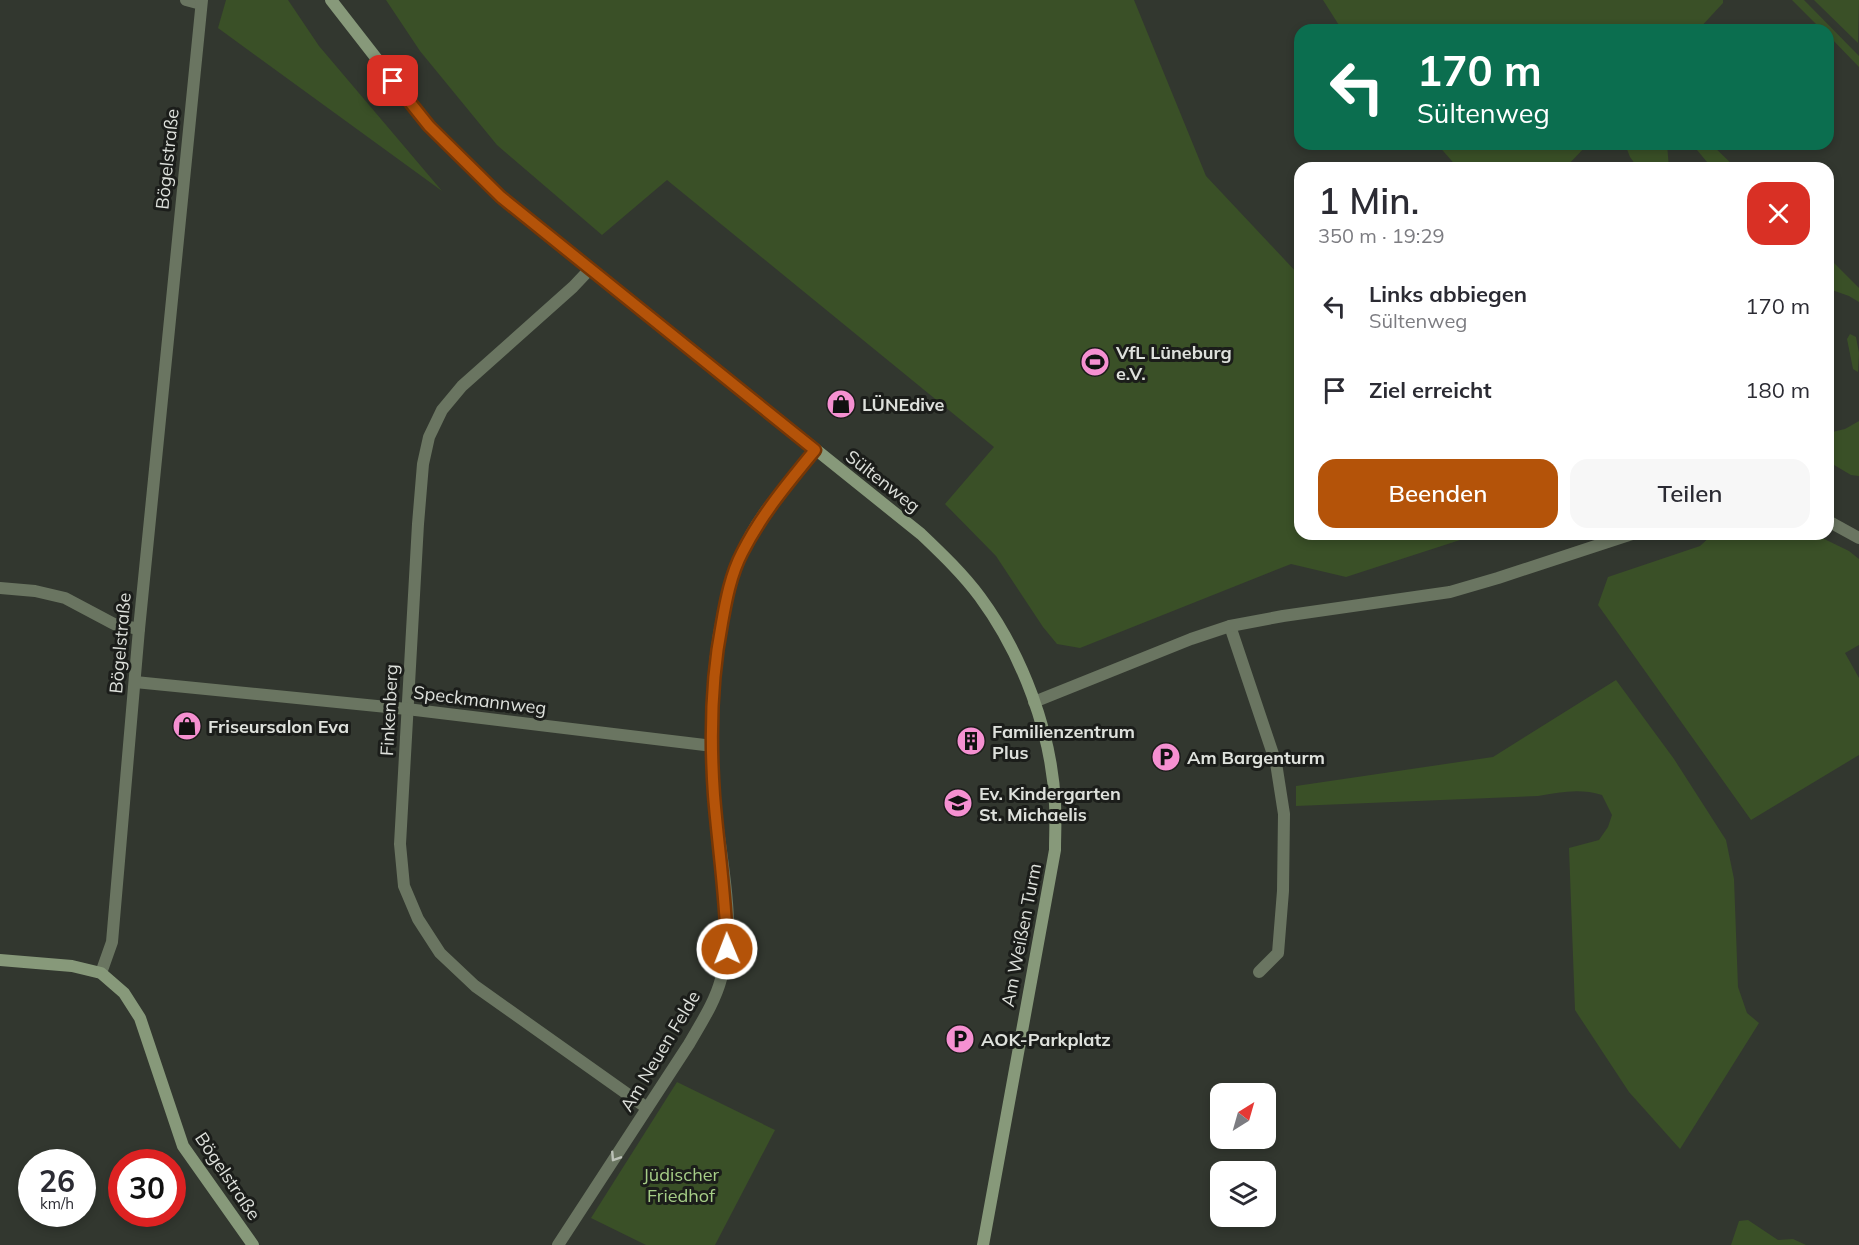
<!DOCTYPE html>
<html lang="de">
<meta charset="utf-8">
<style>
:root{--surface:#fff;--page:#f7f7f7;--text:#2b2b33;--muted:#7c7c81;--accent:#b45309}
body{margin:0;font-family:Mulish,sans-serif;background:var(--page);color:var(--text);height:100vh;display:flex;flex-direction:column;font-size:22px;white-space:nowrap}
*{box-sizing:border-box;margin:0}
p{font-size:20px;color:var(--muted)}
.icon{flex:none;width:33px;height:33px;fill:none;stroke:currentColor;stroke-width:2;stroke-linecap:round;stroke-linejoin:round}
.map{position:relative;flex:1;overflow:hidden}
.panel{position:absolute;left:1294px;top:162px;width:540px;height:378px;display:flex;flex-direction:column;background:var(--surface);border-radius:18px;box-shadow:0 3px 9px #0003}
.panel>*{flex:none}
.banner{position:absolute;left:1294px;top:24px;width:540px;height:126px;border-radius:18px;box-shadow:0 3px 9px #0003;background:#0b6e4f;color:#fff;overflow:hidden}
.needle{width:39px;rotate:37deg}
.fabs{position:absolute;left:1210px;top:1083px;display:grid;gap:12px}
.fabs a{display:grid;place-items:center;width:66px;height:66px;border-radius:12px;background:var(--surface);box-shadow:0 3px 9px #0003;font-size:30px}
.speed{position:absolute;left:18px;top:1149px;display:flex;gap:12px;font-size:30px;font-weight:700;text-align:center}
.speed>*{display:grid;place-content:center;width:78px;height:78px;border-radius:50%;background:var(--surface);box-shadow:0 3px 9px #0003;line-height:1}
.speed small{font-size:15px;font-weight:400}
.speed .limit{border:9px solid #d22;background:#fff;color:#111}
.pin{position:absolute;display:grid;place-items:center;width:51px;height:51px;color:#fff;margin:-26px;border-radius:12px;box-shadow:0 3px 9px #0006}
.me{position:absolute;width:66px;margin:-33px;rotate:359deg;stroke-linejoin:round;filter:drop-shadow(0 0 4px #0008)}
.turn{display:flex;align-items:center;gap:21px;height:126px;padding:0 24px;font-size:27px}
.turn .icon{width:78px;height:78px;stroke-width:2.5}
.turn b{display:block;font-size:42px;line-height:51px}
.round{display:grid;place-items:center;flex:none;width:63px;height:63px;border-radius:18px;background:var(--page)}
.headline{display:flex;align-items:center;justify-content:space-between;height:102px;padding:0 24px}
h1{font-size:36px;font-weight:600;line-height:45px}
.cta{display:flex;gap:12px;margin-top:auto;padding:12px 24px}
.cta a{flex:1;height:69px;border-radius:18px;background:var(--accent);color:#fff;font-size:24px;font-weight:600;line-height:69px;text-align:center}
.cta a+a{background:var(--page);color:var(--text)}
ul{padding:0;list-style:none}
li{display:flex;align-items:center;gap:18px;height:84px;padding:0 24px}
li div{flex:1}
li b{display:block;font-size:22px}
li em{font-style:normal}
.map>svg:first-child{display:block}
.green{fill:#3a5027}
.lines{fill:none;stroke-linecap:round;stroke-linejoin:round}
.street{stroke:#6a7561;stroke-width:12}
.secondary{stroke:#87997a;stroke-width:12}
.oneway{stroke:#bbc1b7}
.route-casing{stroke:#753606;stroke-width:15}
.route{stroke:#b45309;stroke-width:10}
.labels{text-anchor:middle;dominant-baseline:central;stroke-width:6;stroke-linejoin:round;paint-order:stroke}
.street-label{font-size:18px;fill:#dee1dc;stroke:#1b1d1a}
.poi-label{font-size:18px;font-weight:bold;fill:#dee1dc;stroke:#1b1d1a;text-anchor:start}
.park-label{font-size:18px;fill:#a6ce87;stroke:#1b1d1a}
</style>
<div class="map">
<svg width="1859" height="1245" viewBox="0 0 1859 1245">
<rect width="100%" height="100%" fill="#32372f"/>
<!-- green -->
<g class="green">
<polygon points="226,0 288,0 319,46 442,191 218,28"/>
<polygon points="386,0 1134,0 1206,176 1300,276 1300,534 1458,534 1460,540 1346,577 1291,564 1080,648 1057,644 1043,627 996,556 945,504 994,447 667,180 602,235 497,145 420,51"/>
<polygon points="1323,0 1723,0 1723,3 1698,30 1342,30"/>
<polygon points="1792,0 1804,0 1859,56 1859,67 1829,36 1828,30 1822,30"/>
<polygon points="1814,0 1859,0 1858,43 1816,2"/>
<polygon points="1437,144 1588,144 1565,168 1458,168"/>
<polygon points="1625,144 1667,144 1669,168 1638,168 1630,157"/>
<polygon points="1692,144 1711,144 1736,168 1712,168"/>
<polygon points="1829,258 1859,288 1859,302 1849,296 1829,289"/>
<polygon points="1850,334 1856,337 1859,353 1858,372 1853,369 1847,339"/>
<polygon points="1859,421 1859,476 1851,475 1829,462 1828,433 1845,429"/>
<polygon points="1713,534 1814,534 1849,551 1859,559 1859,645 1845,653 1859,678 1859,755 1751,820 1598,605 1608,577 1700,546"/>
<path d="M 1616,680 L 1674,759 L 1726,840 L 1734,879 L 1738,987 L 1747,1013 L 1759,1023 L 1680,1149 L 1629,1092 L 1575,1010 L 1569,848 L 1599,840 L 1608,827 L 1612,815 L 1602,795 C 1580,788 1561,792 1538,796 L 1296,806 L 1296,786 L 1493,757 Z"/>
<polygon points="677,1082 775,1130 715,1245 646,1245 591,1218"/>
<polygon points="1748,1220 1778,1240 1793,1239 1806,1245 1731,1245 1739,1221"/>
</g>
<g class="lines">
<!-- street -->
<g class="street">
<polyline points="186,0 201,4"/>
<polyline points="590,269 573,287 462,386 442,410 429,437 423,464 418,524 400,844 404,886 418,919 440,953 475,986 647,1108"/>
<polyline points="1828,521 1859,538"/>
<polyline points="0,588 35,591 65,598 114,624 139,629"/>
<polyline points="1230,626 1276,763 1284,814 1283,891 1278,953 1259,972"/>
<polyline points="135,682 407,709 713,746"/>
<polyline points="1034,702 1191,639 1230,626 1283,616 1450,592 1498,578 1632,534"/>
<polyline points="101,973 112,942 139,629 202,0"/>
<path d="M 558,1245 L 689,1044 C 701,1023 715,1002 721,979 C 736,929 723,872 717,821 C 708,737 708,637 740,557 C 756,516 788,484 815,450"/>
</g>
<!-- secondary -->
<g class="secondary">
<path d="M 331,0 L 429,126 L 501,197 L 921,534 C 942,554 963,574 980,597 C 1022,654 1052,733 1055,804 C 1056,820 1055,835 1055,850 L 983,1245"/>
<polyline points="0,960 72,966 101,973 124,993 140,1018 183,1146 253,1245"/>
</g>
</g>
<!-- one-way arrows -->
<defs><path id="oneway-chevron" d="M-2-3.5L2.5 0L-2 3.5" fill="none" stroke-width="1.6" stroke-linecap="round" stroke-linejoin="round" transform="scale(1.5)"/></defs>
<use class="oneway" href="#oneway-chevron" transform="translate(615 1157) rotate(123)"/>
<g class="lines">
<!-- route casing -->
<g class="route-casing">
<path id="route" d="M 393,81 L 429,126 L 501,197 L 815,450 C 788,483 761,515 742,553 C 731,574 726,600 722,623 C 711,679 710,738 714,795 C 718,846 726,897 727,949"/>
</g>
<!-- route -->
<use href="#route" class="route"/>
</g>
<!-- icons -->
<defs>
<g id="stadium-disc" transform="scale(1.5)"><circle r="9.5" fill="#f590d1" stroke="#1b1d1a"/><path d="M0-5a6.5 5 0 1 0 0 10a6.5 5 0 1 0 0-10ZM-3.5-1.8h7v3.6h-7Z" fill="#111"/></g>
<g id="shop-disc" transform="scale(1.5)"><circle r="9.5" fill="#f590d1" stroke="#1b1d1a"/><path d="M-5-2.5h2.3a2.7 3.5 0 0 1 5.4 0H5L5.5 6h-11ZM-1.5-2.5h3a1.5 2.3 0 0 0-3 0Z" fill="#111"/></g>
<g id="building-disc" transform="scale(1.5)"><circle r="9.5" fill="#f590d1" stroke="#1b1d1a"/><path d="M-4-6H4V6H1V3H-1V6H-4ZM-2.5-4.3h1.7v1.8h-1.7ZM.8-4.3h1.7v1.8H.8ZM-2.5-1h1.7V.8h-1.7ZM.8-1h1.7V.8H.8Z" fill="#111"/></g>
<g id="parking-disc" transform="scale(1.5)"><circle r="9.5" fill="#f590d1" stroke="#1b1d1a"/><path d="M-3.5-5.5H1a3.5 3.5 0 0 1 0 7H-1V5.5H-3.5ZM-1-3.4V-.6H.8a1.4 1.4 0 0 0 0-2.8Z" fill="#111"/></g>
<g id="school-disc" transform="scale(1.5)"><circle r="9.5" fill="#f590d1" stroke="#1b1d1a"/><path d="M0-5L7-2L0 1L-7-2ZM-4 1L0 2.5L4 1V4Q0 6-4 4Z" fill="#111"/></g>
</defs>
<g fill-rule="evenodd">
<use href="#stadium-disc" x="1095" y="362"/>
<use href="#shop-disc" x="841" y="404"/>
<use href="#shop-disc" x="187" y="726"/>
<use href="#building-disc" x="971" y="741"/>
<use href="#parking-disc" x="1166" y="757"/>
<use href="#school-disc" x="958" y="803"/>
<use href="#parking-disc" x="960" y="1039"/>
</g>
<g class="labels">
<!-- street labels -->
<g class="street-label">
<text transform="translate(167 159) rotate(-84)">Bögelstraße</text>
<text transform="translate(883 481) rotate(38)">Sültenweg</text>
<text transform="translate(120 643) rotate(-85)">Bögelstraße</text>
<text transform="translate(480 700) rotate(7)">Speckmannweg</text>
<text transform="translate(389 710) rotate(-87)">Finkenberg</text>
<text transform="translate(1021 935) rotate(-79)">Am Weißen Turm</text>
<text transform="translate(660 1051) rotate(-59)">Am Neuen Felde</text>
<text transform="translate(228 1176) rotate(56)">Bögelstraße</text>
</g>
<!-- poi labels -->
<g class="poi-label">
<text x="1116" y="352">VfL Lüneburg<tspan x="1116" dy="21">e.V.</tspan></text>
<text x="862" y="404">LÜNEdive</text>
<text x="208" y="726">Friseursalon Eva</text>
<text x="992" y="731">Familienzentrum<tspan x="992" dy="21">Plus</tspan></text>
<text x="1187" y="757">Am Bargenturm</text>
<text x="979" y="793">Ev. Kindergarten<tspan x="979" dy="21">St. Michaelis</tspan></text>
<text x="981" y="1039">AOK-Parkplatz</text>
</g>
<!-- park labels -->
<g class="park-label">
<text x="681" y="1174">Jüdischer<tspan x="681" dy="21">Friedhof</tspan></text>
</g>
</g>
</svg>
<div class="fabs">
<a><svg class="needle" viewBox="-14 -14 28 28"><path d="M0-13l5 13h-10z" fill="#e53935"/><path d="M0 13l5-13h-10z" fill="#7c7c81"/></svg></a>
<a><svg class="icon" aria-label="layers" viewBox="0 0 24 24"><path d="M12 4l9 5-9 5-9-5zM3 14l9 5 9-5"/></svg></a>
</div>
<div class="speed"><div>26<small>km/h</small></div><div class="limit">30</div></div>
<div class="pin" style="left:393px;top:81px;background:#d93025"><svg class="icon" aria-label="arrive" viewBox="0 0 24 24"><path d="M6 21V4h12l-3 4 3 4H6"/></svg></div>
<svg class="me" style="left:727px;top:949px" viewBox="-20 -20 40 40"><circle r="17" fill="#b45309" stroke="#fff" stroke-width="3"/><path d="M0-11L8 9 0 5-8 9z" fill="#fff"/></svg>
<div class="banner">
<div class="turn"><svg class="icon" aria-label="left" viewBox="0 0 24 24"><path d="M17 20v-9H6M10 6l-5 5 5 5"/></svg><div><b>170 m</b>Sültenweg</div></div>
</div>
<section class="panel">
<div class="headline"><div><h1>1 Min.</h1><p>350 m · 19:29</p></div><a class="round" style="background:#d93025;color:#fff"><svg class="icon" aria-label="close" viewBox="0 0 24 24"><path d="M6 6l12 12M18 6L6 18"/></svg></a></div>
<ul>
<li><svg class="icon" aria-label="left" viewBox="0 0 24 24"><path d="M17 20v-9H6M10 6l-5 5 5 5"/></svg><div><b>Links abbiegen</b><p>Sültenweg</p></div><em>170 m</em></li>
<li><svg class="icon" aria-label="arrive" viewBox="0 0 24 24"><path d="M6 21V4h12l-3 4 3 4H6"/></svg><div><b>Ziel erreicht</b></div><em>180 m</em></li>
</ul>
<div class="cta"><a>Beenden</a><a>Teilen</a></div>
</section>
</div>
